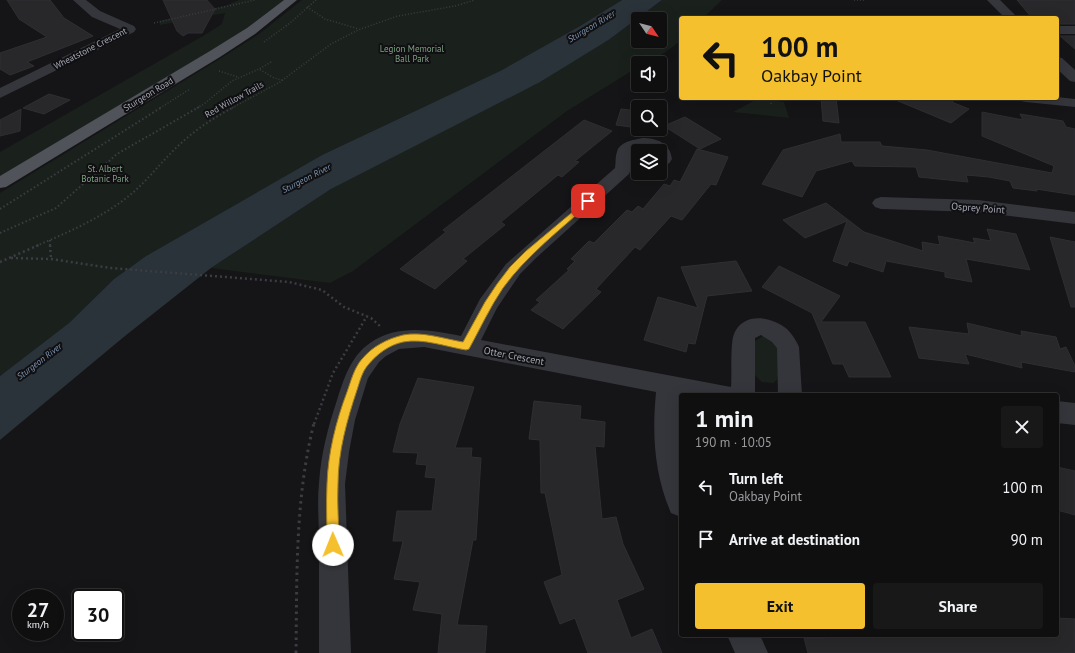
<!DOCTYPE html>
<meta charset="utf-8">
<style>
:root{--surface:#100f10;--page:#191819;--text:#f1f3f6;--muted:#9c9c9f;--line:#302f30;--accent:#f5c02e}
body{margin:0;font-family:"PT Sans",sans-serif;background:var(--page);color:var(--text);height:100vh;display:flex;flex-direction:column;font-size:15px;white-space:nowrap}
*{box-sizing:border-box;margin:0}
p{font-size:13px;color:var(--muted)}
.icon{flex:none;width:22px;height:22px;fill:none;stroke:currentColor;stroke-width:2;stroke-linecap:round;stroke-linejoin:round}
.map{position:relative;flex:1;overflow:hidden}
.details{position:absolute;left:679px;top:393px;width:380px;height:244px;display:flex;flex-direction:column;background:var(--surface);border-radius:4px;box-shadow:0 4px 16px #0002,0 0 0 1px var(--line)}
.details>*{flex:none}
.top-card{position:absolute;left:679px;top:16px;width:380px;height:84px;border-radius:4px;box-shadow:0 4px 16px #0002,0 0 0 1px var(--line);background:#f5c02e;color:#111;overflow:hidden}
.needle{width:26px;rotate:125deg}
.buttons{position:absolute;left:631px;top:12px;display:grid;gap:8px}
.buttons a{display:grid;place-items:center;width:36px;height:36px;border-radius:4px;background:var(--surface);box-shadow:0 4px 16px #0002,0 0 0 1px var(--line);font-size:20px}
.speed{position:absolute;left:12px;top:589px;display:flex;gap:8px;font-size:20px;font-weight:700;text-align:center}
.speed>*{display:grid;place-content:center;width:52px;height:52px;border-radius:50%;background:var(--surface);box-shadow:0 4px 16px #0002,0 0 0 1px var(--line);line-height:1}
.speed small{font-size:10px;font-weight:400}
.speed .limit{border:2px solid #111;border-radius:6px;background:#fff;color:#111}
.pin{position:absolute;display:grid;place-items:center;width:34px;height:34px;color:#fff;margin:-17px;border-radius:8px;box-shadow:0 2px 6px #0006}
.me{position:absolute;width:44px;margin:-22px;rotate:359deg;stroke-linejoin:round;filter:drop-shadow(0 0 3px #0008)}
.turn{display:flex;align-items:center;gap:14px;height:84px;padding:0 16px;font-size:18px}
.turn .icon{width:52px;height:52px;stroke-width:2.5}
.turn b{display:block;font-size:28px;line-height:34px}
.round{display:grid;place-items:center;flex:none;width:42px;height:42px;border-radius:4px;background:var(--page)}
.overview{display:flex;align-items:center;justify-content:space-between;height:68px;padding:0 16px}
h1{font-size:24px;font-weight:700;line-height:30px}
.button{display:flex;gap:8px;margin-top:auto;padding:8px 16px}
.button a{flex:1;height:46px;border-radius:4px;background:var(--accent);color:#111;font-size:16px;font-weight:700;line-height:46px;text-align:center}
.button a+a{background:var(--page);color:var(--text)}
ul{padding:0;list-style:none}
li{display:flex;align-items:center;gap:12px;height:52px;padding:0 16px}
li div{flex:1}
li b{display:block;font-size:15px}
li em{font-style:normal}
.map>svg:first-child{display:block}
.green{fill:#1a211c;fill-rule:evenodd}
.water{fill:#2a323a}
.building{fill:#28272a;stroke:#2f2e32}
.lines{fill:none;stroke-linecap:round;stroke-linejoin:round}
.path-far3{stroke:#3b3d42;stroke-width:1.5;stroke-dasharray:1 2;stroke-linecap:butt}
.path-far2{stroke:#3b3d42;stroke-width:2;stroke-dasharray:1.5 2.5;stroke-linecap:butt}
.path-far1{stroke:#3b3d42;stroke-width:2.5;stroke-dasharray:2 3;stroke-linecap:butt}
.path{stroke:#3b3d42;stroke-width:3;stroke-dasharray:2.5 4;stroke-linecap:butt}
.minor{fill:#35363b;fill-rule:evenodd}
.major{fill:#51535b;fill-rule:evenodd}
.route{fill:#f5c02e;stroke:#9f7d1e}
.labels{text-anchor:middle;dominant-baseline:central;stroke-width:4;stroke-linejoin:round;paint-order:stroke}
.far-water-label{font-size:9px;font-style:italic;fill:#7c96b3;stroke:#100f11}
.far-street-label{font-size:9px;fill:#a6aab7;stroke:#100f11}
.far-park-label{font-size:9px;fill:#7da281;stroke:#100f11}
.street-label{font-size:10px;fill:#a6aab7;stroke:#100f11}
</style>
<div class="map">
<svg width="1075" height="653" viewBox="0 0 1075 653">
<rect width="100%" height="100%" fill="#151416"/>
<!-- green -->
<g class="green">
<polygon points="239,0 284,0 243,31 206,54 0,177 0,152 203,36 222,24 225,13 160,25 159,21 227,5"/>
<polygon points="302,0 622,0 580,26 500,71 322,155 146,256 114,279 69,323 0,376 0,193 218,60 259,34"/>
<path d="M 662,0 L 722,0 L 703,18 L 681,18 L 681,40 C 671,49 652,63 638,63 L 638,67 L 567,111 L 353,271 L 330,283 L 211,268 L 331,189 L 610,39 ZM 638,19 L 660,19 L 660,41 L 638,41 Z"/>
<polygon points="759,98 784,102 789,118 733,112"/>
<polygon points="763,336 777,345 778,376 777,380 773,383 762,382 755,375 755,341"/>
</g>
<!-- water -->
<polygon class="water" points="622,0 662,0 610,39 540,82 331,189 211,268 125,336 0,440 0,376 69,323 114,279 146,256 322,155 500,71 580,26"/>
<!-- building -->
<g class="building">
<polygon points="7,0 50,0 64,18 93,36 27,62 34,66 10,75 0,69 0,53 47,37 19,19"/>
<polygon points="163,0 207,0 215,9 202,33 188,33 183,36 177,31"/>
<polygon points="1017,0 1075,0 1075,24 1057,24 1057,18 1032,18"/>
<polygon points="1060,36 1075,36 1075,49"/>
<polygon points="49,94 70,100 44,114 23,108"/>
<polygon points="821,98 836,98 839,123 823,121"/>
<polygon points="891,98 949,98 954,103 969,109 951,123"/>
<polygon points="21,109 20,131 0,136 0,120"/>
<polygon points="621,109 638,111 638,128 616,125"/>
<polygon points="982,112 1023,120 1020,114 1063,121 1066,127 1075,129 1075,195 1036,189 1037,191 1013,188 1010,181 989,177 966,175 968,182 919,177 916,167 855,166 852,161 816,171 802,197 762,184 783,150 840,134 841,142 880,142 882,146 927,150 1052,173 1054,166 982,136"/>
<polygon points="685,117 721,139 700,149 664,126"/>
<polygon points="584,120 612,131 575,161 579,162 562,177 558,175 501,222 505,225 463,259 467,261 435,289 400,269 446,232 443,230"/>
<polygon points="697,149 728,157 716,185 711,184 682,220 671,216 640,250 635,247 596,289 601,292 563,329 531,310 540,302 536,300 569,270 567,269 575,261 571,259 589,241 594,243 627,210 632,212 638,206 643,209 664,184 670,186 674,180 680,182"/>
<polygon points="826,203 864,232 923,251 922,242 940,245 938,236 975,243 973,238 991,241 987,229 1016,234 1030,270 966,259 972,282 945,277 945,272 886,261 883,272 849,261 847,266 833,261 847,221 805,238 783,220"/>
<polygon points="1050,237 1075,242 1075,307 1071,307"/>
<polygon points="736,261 752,291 707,296 695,344 688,343 686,352 644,340 658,297 698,308 681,267"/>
<polygon points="779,266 840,296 821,322 865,322 891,377 849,377 843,364 833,364 812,313 762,287"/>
<polygon points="967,323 1022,336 1021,331 1056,337 1060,349 1066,347 1075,366 1075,372 1021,362 1022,368 965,354 969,364 919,358 909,327 969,334"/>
<polygon points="418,378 474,387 455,448 472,448 471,457 481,458 476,540 473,540 457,625 487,626 485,653 438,653 442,614 413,610 420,582 394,579 403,541 393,541 397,511 432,511 436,478 425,477 427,465 416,464 418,453 393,452 400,424"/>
<polygon points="534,401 581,406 580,419 605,422 604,447 595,446 602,519 616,517 623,544 644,589 617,600 631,638 652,629 662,653 588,653 575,618 560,624 544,582 562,575 545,493 541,493 540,440 529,439"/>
<polygon points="1057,467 1075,471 1075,515 1057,510"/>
<polygon points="1057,618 1075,619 1075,653 808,653 804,638 825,638 825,635 1057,635"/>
</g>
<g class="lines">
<!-- path-far3 -->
<g class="path-far3">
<polyline points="854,0 866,0"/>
<polyline points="307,7 325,19 359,29"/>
<polyline points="154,23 255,0"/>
<polyline points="264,42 290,23 316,0"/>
<polyline points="271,62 259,69 274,78 282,80"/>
<polyline points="219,71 238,77"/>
<polyline points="771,104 772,99"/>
<polyline points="160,108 190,89"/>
<polyline points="197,108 204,104 232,81 259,69"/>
<polyline points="232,108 280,82 331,44 358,30 398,16 455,6 475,0"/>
</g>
<!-- path-far2 -->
<g class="path-far2">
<polyline points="0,209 162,107"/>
<polyline points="0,233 56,208 117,154 199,107"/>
<polyline points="50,240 50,246"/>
<path d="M 36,246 C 69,232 103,217 130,195 C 148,180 162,161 179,145 C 196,129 215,117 234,107"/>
</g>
<!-- path-far1 -->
<g class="path-far1">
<polyline points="50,245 51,259"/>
<polyline points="11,258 51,259 111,268 289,282 322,290 344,307 371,318 381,327"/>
<polyline points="0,262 39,245"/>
<polyline points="314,424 333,373 367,316"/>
</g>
<!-- path -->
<path class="path" d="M 296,653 C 297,576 295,498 314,423"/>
<!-- minor -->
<g class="minor">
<polygon points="73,0 86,0 100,11 134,26 136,29 134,32 0,98 0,88 120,29 92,17"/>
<polygon points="987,0 1000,0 1018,18 1005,18"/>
<rect x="1057" y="26" width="18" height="8"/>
<polygon points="1057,57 1062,58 1075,70 1075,82 1070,81 1057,69"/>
<polygon points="1057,97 1075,99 1075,107 1026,102 1021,101 1019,98 1057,98"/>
<path d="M 642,138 C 657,138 670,143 672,159 C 669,164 666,167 660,168 L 660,151 L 642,148 L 633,152 L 633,162 L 629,174 L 536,258 L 520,274 L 497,308 L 481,340 L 731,387 C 732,375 730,343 734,334 C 743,312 771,316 787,329 C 792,334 796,340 799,347 L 802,395 L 778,395 L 777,348 L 772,342 L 761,335 L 755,338 L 755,395 L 681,395 L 679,431 L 681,453 L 681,517 L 671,513 C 654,474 652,434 656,392 L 424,347 L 399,349 L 386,356 L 379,362 L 368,378 L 355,420 L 349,452 L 345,484 L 351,653 L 319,653 C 319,616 319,578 319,541 C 319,522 317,502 319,483 C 321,454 328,427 337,400 C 344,379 350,357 370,343 C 398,324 429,330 461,336 L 480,299 L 506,264 L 615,168 C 616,163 615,157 617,152 C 619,142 633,140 642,138 Z"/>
<polygon points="881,197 978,200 1075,212 1075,224 978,212 881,209 875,207 872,203 875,199"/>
<polygon points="1057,401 1075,403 1075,425 1057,423"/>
<polygon points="727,635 760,635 768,653 735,653"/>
</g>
<!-- major -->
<polygon class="major" points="284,0 297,0 255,34 220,57 6,187 0,188 0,176 210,51 247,28"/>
</g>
<!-- route -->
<path class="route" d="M 588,199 L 590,200 L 590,203 C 560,230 527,255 503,288 C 490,307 480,329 469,349 L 466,350 C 447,347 423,338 403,342 C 389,345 377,354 368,365 C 362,372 360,381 357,390 C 347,420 338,452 338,484 C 337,505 339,525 339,545 L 337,549 L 333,551 L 329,549 L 327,545 C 327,525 326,504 327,484 C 328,453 336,421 347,392 C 351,381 354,368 362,359 C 373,346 387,339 403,335 C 422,331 445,339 463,342 L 485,302 L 497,284 L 510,267 L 526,251 Z"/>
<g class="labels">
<!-- far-water labels -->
<g class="far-water-label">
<text transform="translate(591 26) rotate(-31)">Sturgeon River</text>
<text transform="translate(306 178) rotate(-27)">Sturgeon River</text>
<text transform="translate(39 361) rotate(-37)">Sturgeon River</text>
</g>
<!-- far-street labels -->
<g class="far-street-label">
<text transform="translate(90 48) rotate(-27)">Wheatstone Crescent</text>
<text transform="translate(148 94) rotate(-31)">Sturgeon Road</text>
<text transform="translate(234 99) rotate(-29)">Red Willow Trails</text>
</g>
<!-- far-park labels -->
<g class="far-park-label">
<text x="412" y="48">Legion Memorial<tspan x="412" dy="10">Ball Park</tspan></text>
<text x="105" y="168">St. Albert<tspan x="105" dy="10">Botanic Park</tspan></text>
</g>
<!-- street labels -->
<g class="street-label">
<text transform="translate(978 208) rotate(4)">Osprey Point</text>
<text transform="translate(514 356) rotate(11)">Otter Crescent</text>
</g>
</g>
</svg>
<div class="buttons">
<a><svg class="needle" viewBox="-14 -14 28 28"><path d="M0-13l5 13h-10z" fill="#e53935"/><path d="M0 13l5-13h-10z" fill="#9c9c9f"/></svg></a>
<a><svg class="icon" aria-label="sound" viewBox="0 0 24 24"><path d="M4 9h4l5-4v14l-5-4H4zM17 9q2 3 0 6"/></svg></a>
<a><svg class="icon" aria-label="search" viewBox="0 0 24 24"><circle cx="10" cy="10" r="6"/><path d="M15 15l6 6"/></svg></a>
<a><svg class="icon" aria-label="layers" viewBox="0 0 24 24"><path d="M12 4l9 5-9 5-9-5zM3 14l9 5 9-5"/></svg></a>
</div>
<div class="speed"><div>27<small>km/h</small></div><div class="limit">30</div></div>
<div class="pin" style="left:588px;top:201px;background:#d93025"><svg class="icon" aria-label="arrive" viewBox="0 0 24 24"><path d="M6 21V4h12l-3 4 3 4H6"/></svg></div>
<svg class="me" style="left:333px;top:545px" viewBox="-20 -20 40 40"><circle r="19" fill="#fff"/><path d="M0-13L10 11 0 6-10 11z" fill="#f5c02e"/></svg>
<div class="top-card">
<div class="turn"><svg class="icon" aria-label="left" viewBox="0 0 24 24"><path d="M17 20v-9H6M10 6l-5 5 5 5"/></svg><div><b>100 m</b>Oakbay Point</div></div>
</div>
<section class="details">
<div class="overview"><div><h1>1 min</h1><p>190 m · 10:05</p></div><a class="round"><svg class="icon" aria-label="close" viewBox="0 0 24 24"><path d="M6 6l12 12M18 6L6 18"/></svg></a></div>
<ul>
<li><svg class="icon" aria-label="left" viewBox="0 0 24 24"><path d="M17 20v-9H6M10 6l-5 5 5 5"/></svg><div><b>Turn left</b><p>Oakbay Point</p></div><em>100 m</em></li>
<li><svg class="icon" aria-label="arrive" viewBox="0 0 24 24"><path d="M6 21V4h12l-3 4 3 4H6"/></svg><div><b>Arrive at destination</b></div><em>90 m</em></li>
</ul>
<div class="button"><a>Exit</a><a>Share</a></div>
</section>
</div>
